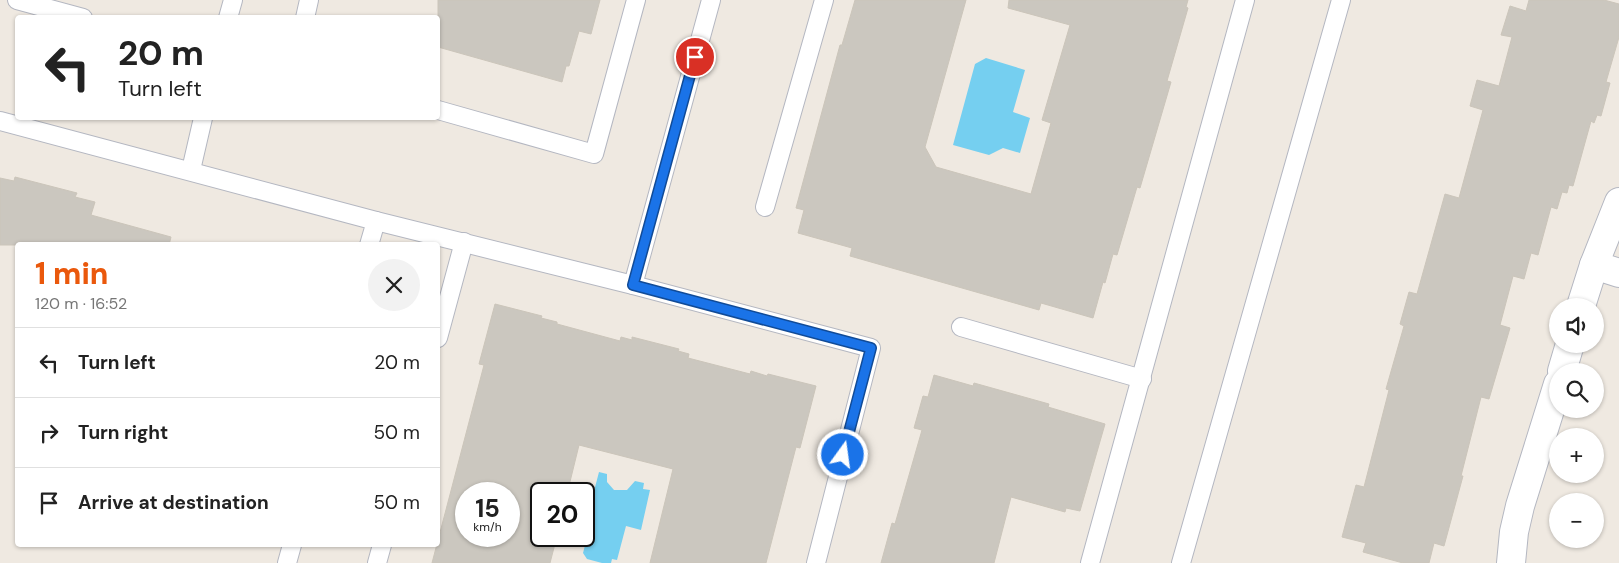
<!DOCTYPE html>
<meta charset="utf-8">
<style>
:root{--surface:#fff;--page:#f2f2f2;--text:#222;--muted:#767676;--line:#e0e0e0;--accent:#ea580c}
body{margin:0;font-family:"DM Sans",sans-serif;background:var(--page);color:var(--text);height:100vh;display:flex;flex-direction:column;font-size:19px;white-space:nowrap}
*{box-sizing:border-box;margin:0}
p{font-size:16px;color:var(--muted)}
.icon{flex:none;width:28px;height:28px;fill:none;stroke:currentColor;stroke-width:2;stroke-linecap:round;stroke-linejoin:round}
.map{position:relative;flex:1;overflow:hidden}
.details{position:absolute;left:15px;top:242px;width:425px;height:305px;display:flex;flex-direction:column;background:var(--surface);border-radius:5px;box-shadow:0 1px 4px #0004}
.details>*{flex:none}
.top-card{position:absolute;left:15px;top:15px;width:425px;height:105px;border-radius:5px;box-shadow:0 1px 4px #0004;background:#fff;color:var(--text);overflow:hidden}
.buttons{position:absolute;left:1549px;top:298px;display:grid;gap:10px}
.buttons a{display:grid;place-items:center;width:55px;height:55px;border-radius:50%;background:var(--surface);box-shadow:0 1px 4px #0004;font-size:25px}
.speed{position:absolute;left:455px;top:482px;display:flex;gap:10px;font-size:25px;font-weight:700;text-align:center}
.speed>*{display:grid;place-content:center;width:65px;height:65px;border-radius:50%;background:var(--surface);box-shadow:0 1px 4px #0004;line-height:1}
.speed small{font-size:12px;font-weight:400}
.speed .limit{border:2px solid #111;border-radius:8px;background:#fff;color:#111}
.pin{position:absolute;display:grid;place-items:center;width:42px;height:42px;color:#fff;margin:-21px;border:2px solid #fff;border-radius:50%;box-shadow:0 1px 5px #0007}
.me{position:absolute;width:55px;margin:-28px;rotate:14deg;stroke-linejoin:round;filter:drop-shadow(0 0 4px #0008)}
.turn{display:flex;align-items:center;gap:18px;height:105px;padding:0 20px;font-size:22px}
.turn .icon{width:65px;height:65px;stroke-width:2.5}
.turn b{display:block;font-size:35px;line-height:42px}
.round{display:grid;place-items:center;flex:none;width:52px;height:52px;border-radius:26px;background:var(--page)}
.headline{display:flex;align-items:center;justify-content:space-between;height:85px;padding:0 20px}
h1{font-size:30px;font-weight:800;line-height:38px;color:var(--accent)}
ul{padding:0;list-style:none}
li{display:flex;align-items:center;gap:15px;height:70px;padding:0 20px;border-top:1px solid var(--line)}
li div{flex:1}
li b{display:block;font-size:19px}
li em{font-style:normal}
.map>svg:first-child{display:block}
.water{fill:#75cff0}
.building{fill:#cbc7bf;stroke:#cbc5ba;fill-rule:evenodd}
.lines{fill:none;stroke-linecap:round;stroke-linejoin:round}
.service-casing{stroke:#b4b7c1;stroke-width:20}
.minor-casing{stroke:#b4b7c1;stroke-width:30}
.service{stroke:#fff;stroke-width:18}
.minor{stroke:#fff;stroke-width:28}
.route-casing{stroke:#114b97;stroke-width:12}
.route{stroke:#1a73e8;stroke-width:9}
</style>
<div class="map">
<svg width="1619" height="563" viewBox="0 0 1619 563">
<rect width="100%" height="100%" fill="#efe9e1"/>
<!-- water -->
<g class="water">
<polygon points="986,58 1025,70 1013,112 1030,118 1020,153 1003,148 989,155 953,145 975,64"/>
<polygon points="599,472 607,474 607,482 614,490 627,490 635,481 644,483 643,489 650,490 641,530 626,526 617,560 612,559 611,563 602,563 587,559 583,553 592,519 587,518"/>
</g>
<!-- building -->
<g class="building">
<polygon points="438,0 600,0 591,34 579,31 569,66 566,66 562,82 438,47"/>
<polygon points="855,0 966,0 925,147 936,167 1031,194 1051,123 1042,120 1070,25 1008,8 1009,0 1188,0 1186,7 1188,8 1167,81 1171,82 1140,188 1137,187 1117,255 1113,254 1105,283 1103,282 1093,318 1041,303 1039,310 850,256 852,248 798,233 804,210 796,208 840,45 842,45"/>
<polygon points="1529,0 1604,0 1619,4 1619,37 1606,82 1610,83 1601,116 1597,115 1594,123 1591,121 1573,186 1569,185 1567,193 1562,192 1557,209 1551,207 1538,255 1531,253 1524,279 1513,276 1500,325 1510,328 1489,399 1481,397 1461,476 1463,476 1444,546 1434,543 1429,563 1403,563 1363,552 1366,543 1342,537 1356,485 1364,487 1389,390 1386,389 1404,326 1400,324 1409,292 1417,294 1445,194 1459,198 1483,110 1470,106 1477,80 1499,86 1512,37 1501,35 1510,6 1526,11"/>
<polygon points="15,177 77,193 75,197 95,202 91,215 171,237 169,245 0,245 0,178 14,181"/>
<path d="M 495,304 L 542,316 L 541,318 L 557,322 L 557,324 L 620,341 L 621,337 L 632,340 L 632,337 L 679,349 L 678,351 L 689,354 L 688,358 L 750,374 L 751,371 L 767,376 L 768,374 L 816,386 L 800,448 L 796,447 L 766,563 L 650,563 L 673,469 L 579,445 L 567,494 L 541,494 L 541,536 L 557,536 L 550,563 L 432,563 L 484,365 L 479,364 ZM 466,494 L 509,494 L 509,536 L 466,536 Z"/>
<polygon points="934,375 973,386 974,383 1049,404 1048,407 1105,424 1080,511 1066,508 1065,512 1011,497 994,563 881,563 892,523 895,524 922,430 914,428 923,396 928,397"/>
</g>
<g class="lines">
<!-- service casing -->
<g class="service-casing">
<g id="service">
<polyline points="17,0 83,18"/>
<polyline points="228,18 233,0"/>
<polyline points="305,18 309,0"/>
<polyline points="438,110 594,154 636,0"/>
<polyline points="0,121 376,221 369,245"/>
<polyline points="191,170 203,118"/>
<polyline points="765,207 824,0"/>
<polyline points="376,221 633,285 871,348 816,563"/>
<polyline points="633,285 711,0"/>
<polyline points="961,327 1142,379"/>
<polyline points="438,338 464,242"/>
<polyline points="287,563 292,545"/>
<polyline points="377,563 382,545"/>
<polyline points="1090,563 1245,0"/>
<polyline points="1181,563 1341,0"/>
</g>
</g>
<!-- minor casing -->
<g class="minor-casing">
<g id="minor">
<polyline points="1594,265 1619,273"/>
<polyline points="1581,306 1594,265 1619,202"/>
<polyline points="1562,371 1570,344"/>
<polyline points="1511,563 1514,532 1520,506 1558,384"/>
</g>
</g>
<!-- service -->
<use href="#service" class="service"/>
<!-- minor -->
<use href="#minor" class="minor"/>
</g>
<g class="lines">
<!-- route casing -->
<g class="route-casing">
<polyline id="route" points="695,57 633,285 871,348 843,455"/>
</g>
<!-- route -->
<use href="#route" class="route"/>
</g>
</svg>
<div class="buttons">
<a><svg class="icon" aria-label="sound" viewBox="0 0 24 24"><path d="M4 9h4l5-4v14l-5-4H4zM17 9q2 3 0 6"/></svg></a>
<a><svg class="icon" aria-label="search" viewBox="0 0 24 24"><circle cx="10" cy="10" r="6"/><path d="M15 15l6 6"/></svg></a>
<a>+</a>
<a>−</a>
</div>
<div class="speed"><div>15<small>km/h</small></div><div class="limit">20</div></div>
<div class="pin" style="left:695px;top:57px;background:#d93025"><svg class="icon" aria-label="arrive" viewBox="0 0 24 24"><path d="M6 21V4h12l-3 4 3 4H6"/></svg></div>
<svg class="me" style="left:843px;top:455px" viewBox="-20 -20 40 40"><circle r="17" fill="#1a73e8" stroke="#fff" stroke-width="3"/><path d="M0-11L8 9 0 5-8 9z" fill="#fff"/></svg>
<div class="top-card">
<div class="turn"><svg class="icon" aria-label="left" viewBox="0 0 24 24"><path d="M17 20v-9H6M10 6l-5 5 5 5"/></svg><div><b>20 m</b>Turn left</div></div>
</div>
<section class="details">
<div class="headline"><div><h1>1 min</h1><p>120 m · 16:52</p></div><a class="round"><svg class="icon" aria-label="close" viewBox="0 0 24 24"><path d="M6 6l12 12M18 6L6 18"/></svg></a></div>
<ul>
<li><svg class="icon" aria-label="left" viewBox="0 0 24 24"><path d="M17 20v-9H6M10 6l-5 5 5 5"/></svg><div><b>Turn left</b></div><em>20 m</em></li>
<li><svg class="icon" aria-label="right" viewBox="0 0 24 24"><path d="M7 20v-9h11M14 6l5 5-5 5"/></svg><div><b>Turn right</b></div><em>50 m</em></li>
<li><svg class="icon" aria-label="arrive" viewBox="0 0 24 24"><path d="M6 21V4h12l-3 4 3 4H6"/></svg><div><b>Arrive at destination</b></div><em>50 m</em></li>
</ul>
</section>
</div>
